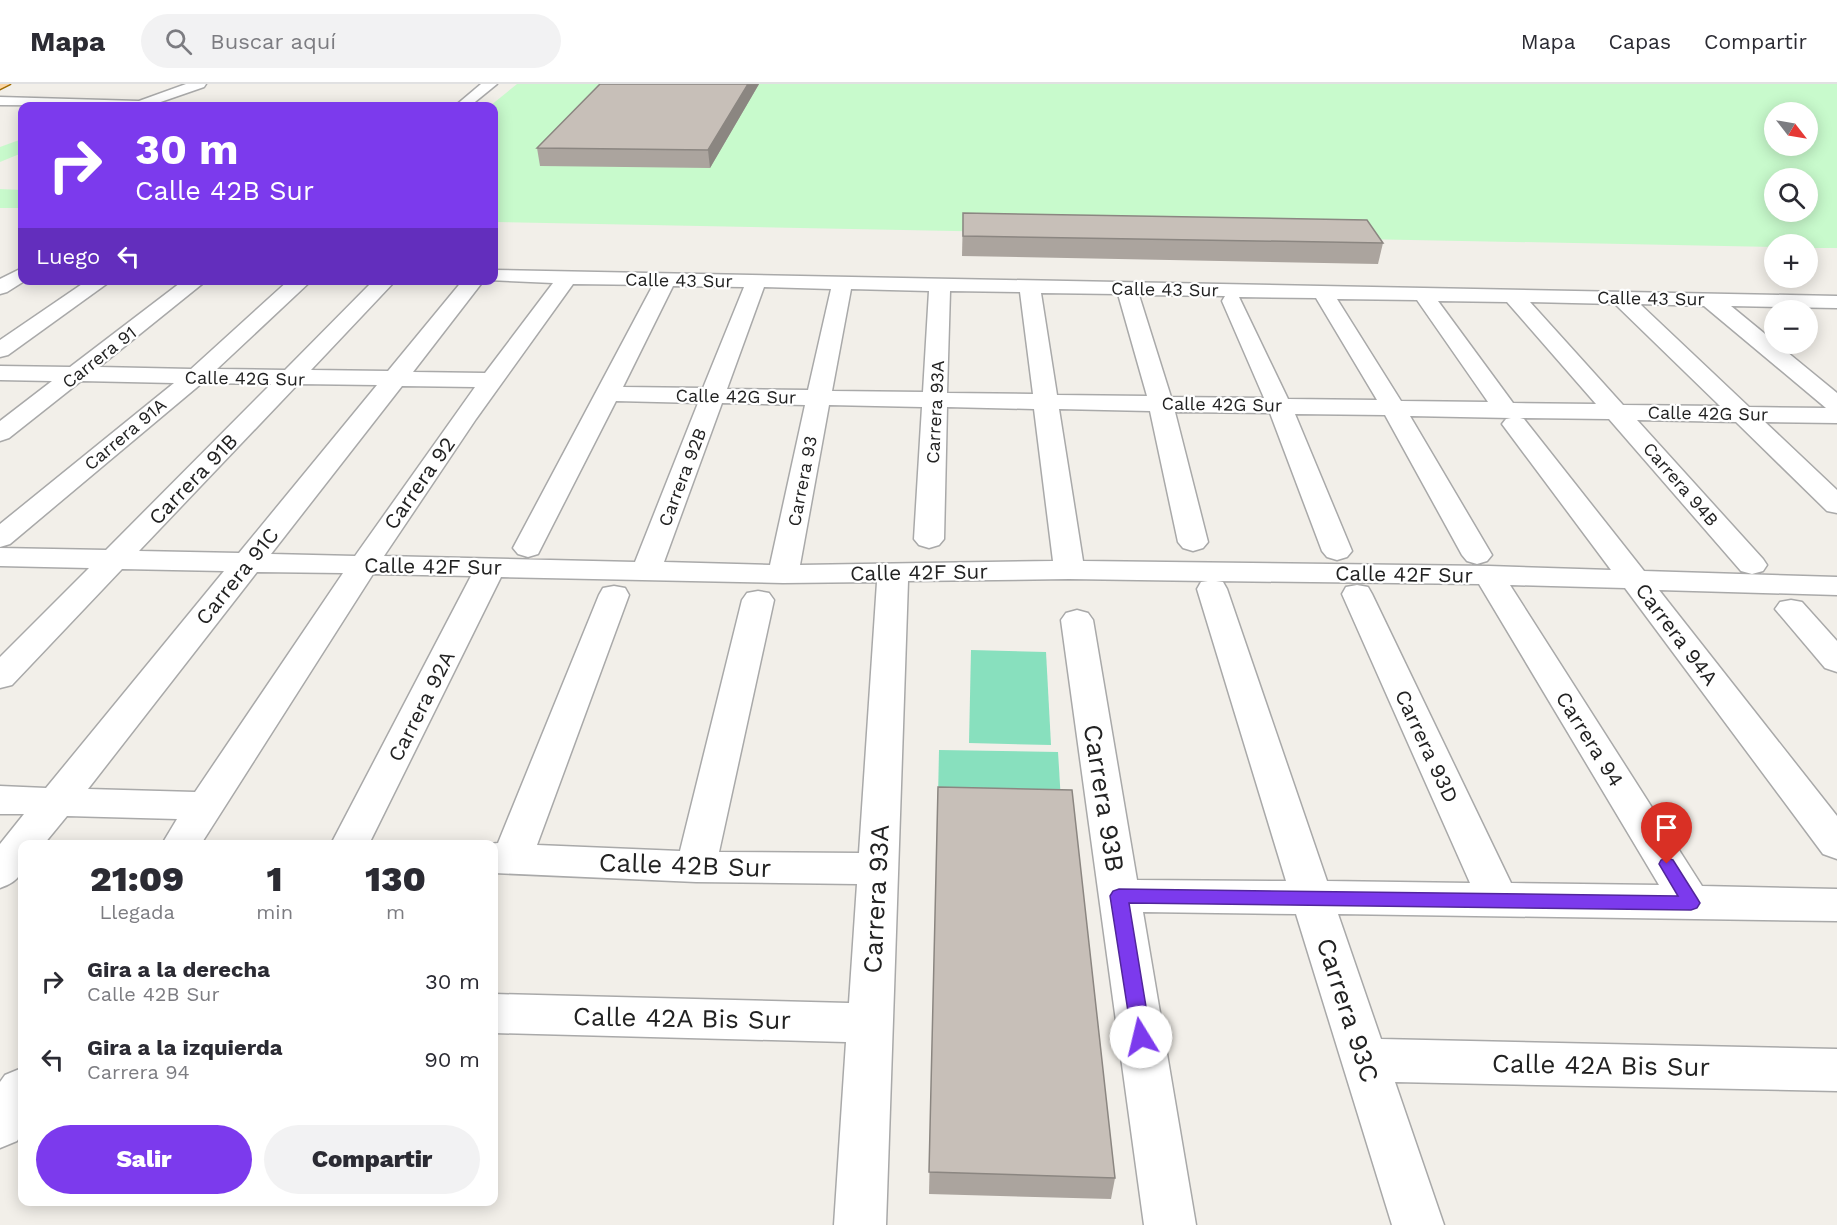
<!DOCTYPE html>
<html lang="es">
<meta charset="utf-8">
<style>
:root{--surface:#fff;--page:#f2f2f3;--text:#2b2b33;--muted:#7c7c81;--line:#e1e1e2;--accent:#7c3aed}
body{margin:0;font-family:"Work Sans",sans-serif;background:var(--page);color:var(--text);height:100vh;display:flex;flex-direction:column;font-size:22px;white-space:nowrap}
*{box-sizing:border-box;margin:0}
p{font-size:20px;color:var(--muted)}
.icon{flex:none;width:33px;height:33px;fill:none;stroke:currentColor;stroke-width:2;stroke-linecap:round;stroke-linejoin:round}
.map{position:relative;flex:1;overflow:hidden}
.side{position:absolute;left:18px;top:756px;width:480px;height:366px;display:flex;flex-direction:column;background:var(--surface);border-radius:12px;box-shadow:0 3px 15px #0003}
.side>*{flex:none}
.top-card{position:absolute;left:18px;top:18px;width:480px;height:183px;border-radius:12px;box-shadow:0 3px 15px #0003;background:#7c3aed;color:#fff;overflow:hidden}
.needle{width:39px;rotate:121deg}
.buttons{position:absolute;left:1764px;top:18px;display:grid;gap:12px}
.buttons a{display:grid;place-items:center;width:54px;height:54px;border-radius:50%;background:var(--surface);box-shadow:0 3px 15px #0003;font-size:30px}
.pin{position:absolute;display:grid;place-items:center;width:51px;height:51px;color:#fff;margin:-62px -26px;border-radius:50% 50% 50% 0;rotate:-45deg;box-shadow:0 0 6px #0007}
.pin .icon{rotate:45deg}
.me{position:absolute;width:66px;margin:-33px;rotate:351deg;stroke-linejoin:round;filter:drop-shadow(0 0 4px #0008)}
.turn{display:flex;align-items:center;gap:21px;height:126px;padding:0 18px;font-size:27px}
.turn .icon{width:78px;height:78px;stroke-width:2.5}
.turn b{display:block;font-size:42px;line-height:51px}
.then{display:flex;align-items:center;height:57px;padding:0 18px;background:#0003;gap:12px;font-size:22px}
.eta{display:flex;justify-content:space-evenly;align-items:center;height:102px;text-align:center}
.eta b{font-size:36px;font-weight:800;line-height:42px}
.action{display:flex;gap:12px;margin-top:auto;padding:12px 18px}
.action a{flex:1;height:69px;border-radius:36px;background:var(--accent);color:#fff;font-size:24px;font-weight:800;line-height:69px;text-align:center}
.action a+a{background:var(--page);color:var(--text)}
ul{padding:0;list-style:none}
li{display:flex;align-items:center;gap:18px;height:78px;padding:0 18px}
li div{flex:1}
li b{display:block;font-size:22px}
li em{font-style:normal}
header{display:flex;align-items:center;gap:36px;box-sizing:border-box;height:84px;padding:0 30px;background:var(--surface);border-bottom:2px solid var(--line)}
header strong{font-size:28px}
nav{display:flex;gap:33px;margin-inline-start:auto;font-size:21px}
.search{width:420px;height:54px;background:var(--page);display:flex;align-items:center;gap:15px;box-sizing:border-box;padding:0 21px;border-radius:33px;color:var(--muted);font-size:22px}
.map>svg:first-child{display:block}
.park{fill:#c8facc;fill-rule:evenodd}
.pitch{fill:#88e0be}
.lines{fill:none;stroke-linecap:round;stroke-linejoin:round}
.minor-casing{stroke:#a9a9a9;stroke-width:3}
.major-casing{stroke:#a06b00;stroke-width:3}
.minor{fill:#fff;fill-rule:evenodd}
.major{fill:#fcd6a4;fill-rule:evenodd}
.wall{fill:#aba49e}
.shaded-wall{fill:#8b8681}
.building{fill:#c7bfb8;stroke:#8b8681;stroke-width:1.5}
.route{fill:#7c3aed;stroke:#51269a;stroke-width:1.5}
.labels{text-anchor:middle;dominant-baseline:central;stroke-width:4.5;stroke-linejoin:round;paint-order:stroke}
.far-street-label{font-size:18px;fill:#222;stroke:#fff}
.street-label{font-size:21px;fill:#222;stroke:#fff}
.near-street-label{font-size:26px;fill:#222;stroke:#fff}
</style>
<header>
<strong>Mapa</strong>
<div class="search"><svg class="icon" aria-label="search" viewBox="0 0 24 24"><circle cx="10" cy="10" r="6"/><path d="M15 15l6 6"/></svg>Buscar aquí</div>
<nav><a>Mapa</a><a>Capas</a><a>Compartir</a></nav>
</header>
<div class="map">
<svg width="1837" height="1141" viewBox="0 0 1837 1141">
<rect width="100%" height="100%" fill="#f2efe9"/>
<!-- park -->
<g class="park">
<path d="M 517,0 L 1837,0 L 1837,164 L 1808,164 L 1808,160 L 1774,160 L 1774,163 L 494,138 L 494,22 L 490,22 ZM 1774,28 L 1808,28 L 1808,62 L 1774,62 ZM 1774,94 L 1808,94 L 1808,128 L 1774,128 Z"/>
<polygon points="22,55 22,69 0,78 0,63"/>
<polygon points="0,105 22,106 22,124 0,124"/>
</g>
<!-- pitch -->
<g class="pitch">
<polygon points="971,566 1046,568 1051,661 969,659"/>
<polygon points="939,666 1058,668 1061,717 938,714"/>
</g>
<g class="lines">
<!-- minor casing -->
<g class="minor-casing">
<g id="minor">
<polygon points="186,0 206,0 204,3 149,22 0,21 0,13 139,17"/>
<polygon points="481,0 497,0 470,22 455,22"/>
<polygon points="22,184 22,196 26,196 7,208 0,210 0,195"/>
<path d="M 494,186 L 1837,212 L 1837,224 L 1731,222 L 1837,309 L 1837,339 L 1765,338 L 1837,406 L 1837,429 L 1827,427 L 1736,338 L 1637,336 L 1763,475 L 1767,481 L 1763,487 L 1752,490 L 1741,487 L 1609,335 L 1520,334 L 1524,335 L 1644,487 L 1837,493 L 1837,511 L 1659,506 L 1837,732 L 1837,775 L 1823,770 L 1625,504 L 1510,501 L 1702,802 L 1837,805 L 1837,837 L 1338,830 L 1381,955 L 1837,965 L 1837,1007 L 1395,998 L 1444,1141 L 1392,1141 L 1296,830 L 1143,828 L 1196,1141 L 1144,1141 L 1061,536 L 1066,529 L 1077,526 L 1088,529 L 1093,536 L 1137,796 L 1286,797 L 1197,505 L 1201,498 L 1208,497 L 1069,495 L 908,497 L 886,1141 L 834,1141 L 846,958 L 494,949 L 494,910 L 849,919 L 857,800 L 696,798 L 494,789 L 494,760 L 489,760 L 498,759 L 599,511 L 603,504 L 614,502 L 625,504 L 629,511 L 537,761 L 680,767 L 742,516 L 747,509 L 758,507 L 769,509 L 774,516 L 719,768 L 859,769 L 877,498 L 783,499 L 501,493 L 369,760 L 331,760 L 471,492 L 373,490 L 201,760 L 162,760 L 177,735 L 67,732 L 44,760 L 22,760 C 22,785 26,795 0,804 L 0,760 L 24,730 L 0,730 L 0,702 L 46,704 L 224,487 L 122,485 L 12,601 L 0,604 L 0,573 L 89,484 L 0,482 L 0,464 L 106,466 L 271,300 L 202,299 L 10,460 L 0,463 L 0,440 L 174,299 L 81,297 L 9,354 L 0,357 L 0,337 L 52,297 L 0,296 L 0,282 L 70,283 L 184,196 L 207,196 L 99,283 L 191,285 L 289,196 L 312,196 L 217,285 L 285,286 L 374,196 L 396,196 L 311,286 L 388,287 L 463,196 L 484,196 L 413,288 L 485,289 L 553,199 L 488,196 L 494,196 ZM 573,200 L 653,201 L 513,464 L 518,470 L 528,473 L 538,470 L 616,317 L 698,319 L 635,478 L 384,472 L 476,335 ZM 673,202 L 744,203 L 703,304 L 623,303 ZM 764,203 L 831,205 L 808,306 L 727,305 ZM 851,205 L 929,207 L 923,308 L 832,307 ZM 950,207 L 1020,208 L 1033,310 L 947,309 ZM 1041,209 L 1118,210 L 1147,312 L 1057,311 ZM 1139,211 L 1225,212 L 1222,217 L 1264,314 L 1171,313 ZM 1239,213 L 1316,214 L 1377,316 L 1288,315 ZM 1337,215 L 1417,216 L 1488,318 L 1401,317 ZM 1438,217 L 1507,218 L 1596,320 L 1513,319 ZM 1530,218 L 1615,220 L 1720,322 L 1623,321 ZM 1640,220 L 1704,222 L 1826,324 L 1749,323 ZM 298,300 L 377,301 L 239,469 L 139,467 ZM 402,302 L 475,303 L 355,472 L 271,470 ZM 722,319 L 805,321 L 770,481 L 664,478 ZM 829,321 L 922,323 L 914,455 L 919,461 L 929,464 L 939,461 L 944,455 L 947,323 L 1034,325 L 1053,477 L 800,481 ZM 1059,325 L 1150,327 L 1178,458 L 1183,464 L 1193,467 L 1203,464 L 1208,458 L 1175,328 L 1270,329 L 1322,467 L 1327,473 L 1337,476 L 1347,473 L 1352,467 L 1295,330 L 1385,331 L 1462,471 L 1467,477 L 1477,480 L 1487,477 L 1492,471 L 1410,332 L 1511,334 L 1506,335 L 1502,340 L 1611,486 L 1489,482 L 1083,477 ZM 257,488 L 343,489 L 195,708 L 88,705 ZM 1216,497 L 1479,500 L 1659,801 L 1511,799 L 1372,510 L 1368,503 L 1357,501 L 1346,503 L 1342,510 L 1470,799 L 1327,797 L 1227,505 L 1223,498 Z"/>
<polygon points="88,196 112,196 8,271 0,273 0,256"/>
<polygon points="1791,516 1802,518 1837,557 1837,588 1825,584 1775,525 1780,518"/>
<polygon points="22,984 22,1049 17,1057 0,1064 0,998 5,991"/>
</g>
</g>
<!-- major casing -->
<g class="major-casing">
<polygon id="major" points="0,0 10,0 0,5"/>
</g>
<!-- minor -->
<use href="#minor" class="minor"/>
<!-- major -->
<use href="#major" class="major"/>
</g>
<!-- wall -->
<g class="wall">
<polygon points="600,0 759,0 710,84 540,82 537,64"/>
<polygon points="963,129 1383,159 1378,180 962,172"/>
<polygon points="938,703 1115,1094 1111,1115 929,1110"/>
</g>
<!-- shaded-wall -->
<polygon class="shaded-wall" points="748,0 759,0 710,84 708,66"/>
<!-- building -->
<g class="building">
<polygon points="600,0 748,0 708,66 537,64"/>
<polygon points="963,129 1367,136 1383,159 963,152"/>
<polygon points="938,703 1072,706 1115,1094 929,1088"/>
</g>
<!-- route -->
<polygon class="route" points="1667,774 1673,776 1697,814 1700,819 1697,824 1691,826 1129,819 1151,953 1148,959 1141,961 1134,959 1132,953 1110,812 1113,807 1119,805 1678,812 1659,780 1661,776"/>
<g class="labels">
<!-- far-street labels -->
<g class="far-street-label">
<text transform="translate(679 196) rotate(1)">Calle 43 Sur</text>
<text transform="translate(1165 205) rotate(1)">Calle 43 Sur</text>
<text transform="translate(1651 214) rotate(1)">Calle 43 Sur</text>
<text transform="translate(99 273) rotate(-38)">Carrera 91</text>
<text transform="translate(245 294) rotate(1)">Calle 42G Sur</text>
<text transform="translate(736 312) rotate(1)">Calle 42G Sur</text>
<text transform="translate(1222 320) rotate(1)">Calle 42G Sur</text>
<text transform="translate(935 328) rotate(-87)">Carrera 93A</text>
<text transform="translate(1708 329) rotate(1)">Calle 42G Sur</text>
<text transform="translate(125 350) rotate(-40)">Carrera 91A</text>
<text transform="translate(682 393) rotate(-69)">Carrera 92B</text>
<text transform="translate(802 397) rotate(-79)">Carrera 93</text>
<text transform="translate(1681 400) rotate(49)">Carrera 94B</text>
</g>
<!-- street labels -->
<g class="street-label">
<text transform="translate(193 395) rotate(-46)">Carrera 91B</text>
<text transform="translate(419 399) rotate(-55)">Carrera 92</text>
<text transform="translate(433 482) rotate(1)">Calle 42F Sur</text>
<text transform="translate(919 488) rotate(-1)">Calle 42F Sur</text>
<text transform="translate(1404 490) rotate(1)">Calle 42F Sur</text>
<text transform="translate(237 492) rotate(-51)">Carrera 91C</text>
<text transform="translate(1677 550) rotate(53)">Carrera 94A</text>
<text transform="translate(421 622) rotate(-63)">Carrera 92A</text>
<text transform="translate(1590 655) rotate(58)">Carrera 94</text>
<text transform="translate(1427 662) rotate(65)">Carrera 93D</text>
</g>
<!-- near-street labels -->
<g class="near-street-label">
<text transform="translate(1104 714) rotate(81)">Carrera 93B</text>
<text transform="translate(685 781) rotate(2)">Calle 42B Sur</text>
<text transform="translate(876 815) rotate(-87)">Carrera 93A</text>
<text transform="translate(1348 926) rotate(72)">Carrera 93C</text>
<text transform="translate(682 934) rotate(1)">Calle 42A Bis Sur</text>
<text transform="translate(1601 981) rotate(1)">Calle 42A Bis Sur</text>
</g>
</g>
</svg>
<div class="buttons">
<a><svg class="needle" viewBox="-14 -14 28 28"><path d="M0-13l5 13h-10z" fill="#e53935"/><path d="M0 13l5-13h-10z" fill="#7c7c81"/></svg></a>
<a><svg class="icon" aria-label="search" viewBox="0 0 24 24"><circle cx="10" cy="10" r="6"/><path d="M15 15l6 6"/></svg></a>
<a>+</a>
<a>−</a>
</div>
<div class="pin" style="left:1667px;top:780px;background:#d93025"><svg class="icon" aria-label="arrive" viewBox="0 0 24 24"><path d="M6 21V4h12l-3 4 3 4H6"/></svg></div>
<svg class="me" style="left:1141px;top:953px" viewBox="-20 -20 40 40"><circle r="19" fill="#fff"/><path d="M0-13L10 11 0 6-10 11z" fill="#7c3aed"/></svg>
<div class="top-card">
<div class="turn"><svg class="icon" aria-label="right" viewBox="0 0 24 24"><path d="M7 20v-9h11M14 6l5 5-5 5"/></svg><div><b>30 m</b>Calle 42B Sur</div></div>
<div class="then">Luego<svg class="icon" aria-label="left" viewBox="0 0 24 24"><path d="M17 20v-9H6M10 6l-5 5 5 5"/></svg></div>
</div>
<section class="side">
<div class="eta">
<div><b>21:09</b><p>Llegada</p></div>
<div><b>1</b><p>min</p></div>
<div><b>130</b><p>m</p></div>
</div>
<ul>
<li><svg class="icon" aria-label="right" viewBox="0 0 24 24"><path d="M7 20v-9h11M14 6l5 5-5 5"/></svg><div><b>Gira a la derecha</b><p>Calle 42B Sur</p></div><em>30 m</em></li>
<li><svg class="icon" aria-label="left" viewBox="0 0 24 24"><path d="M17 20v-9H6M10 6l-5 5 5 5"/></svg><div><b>Gira a la izquierda</b><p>Carrera 94</p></div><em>90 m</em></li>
</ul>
<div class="action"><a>Salir</a><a>Compartir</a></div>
</section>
</div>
